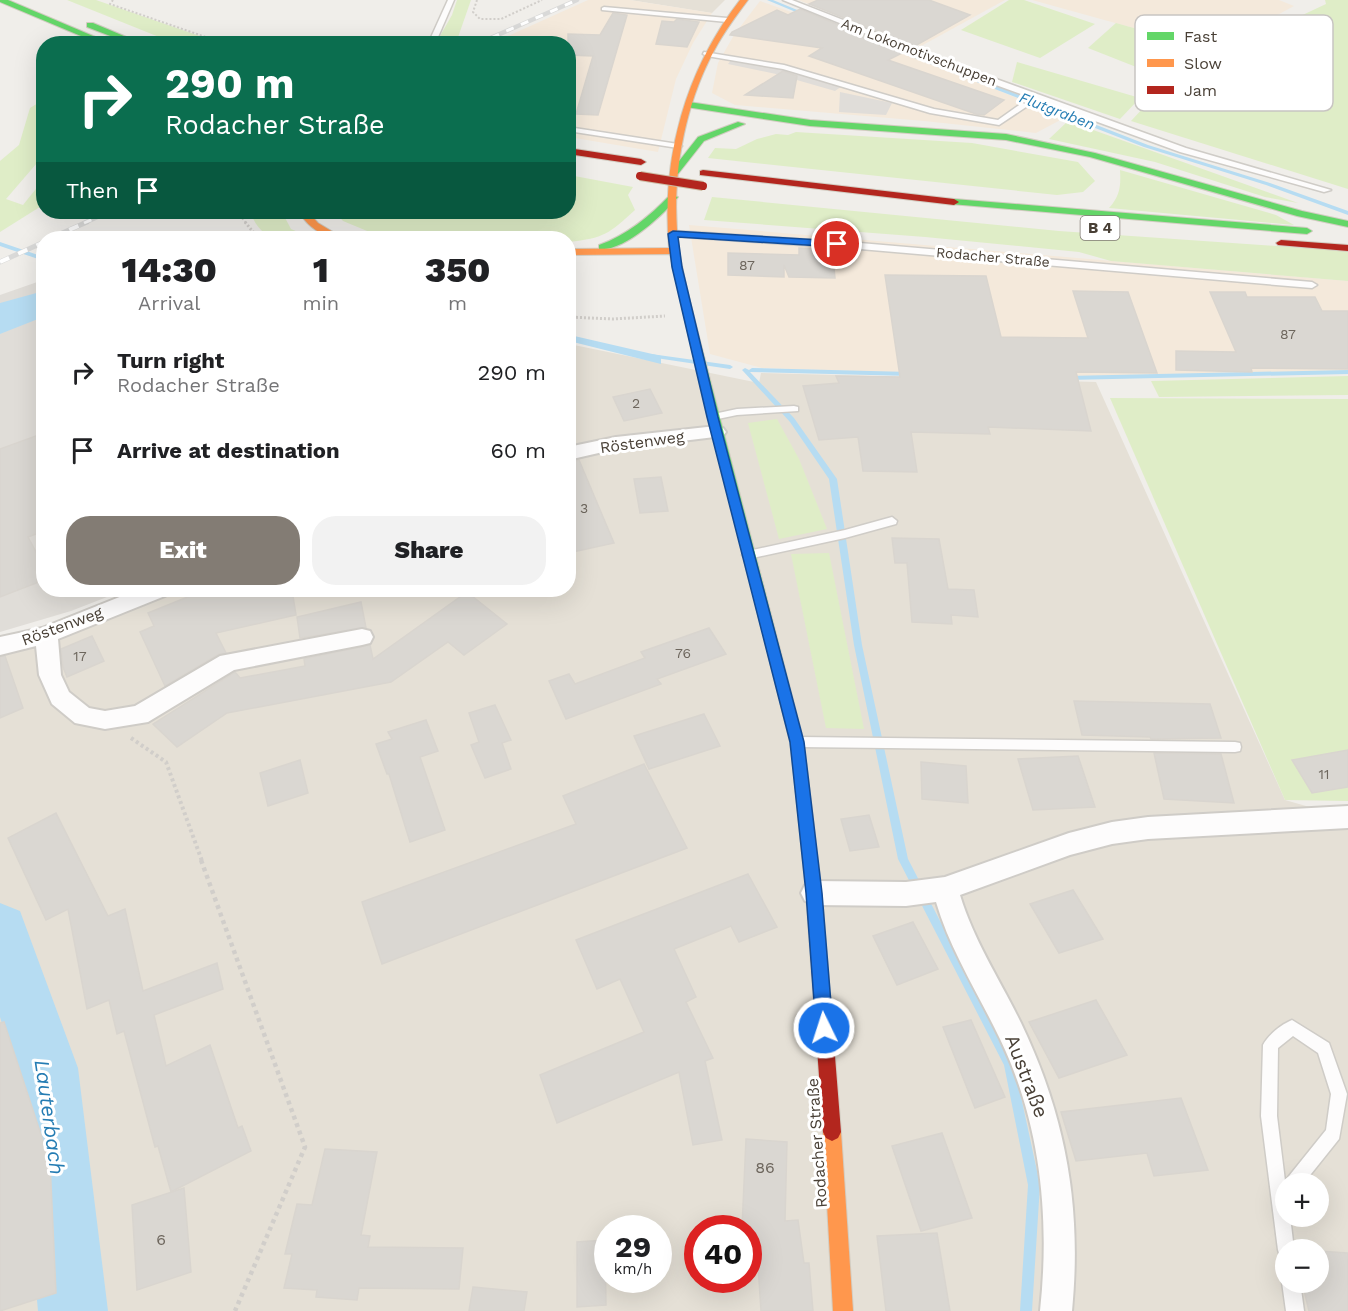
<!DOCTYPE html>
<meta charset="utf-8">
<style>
:root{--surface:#fff;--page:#f2f2f2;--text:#202124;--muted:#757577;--accent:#837c74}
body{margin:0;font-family:"Work Sans",sans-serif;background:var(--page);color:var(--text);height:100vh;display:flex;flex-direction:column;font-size:22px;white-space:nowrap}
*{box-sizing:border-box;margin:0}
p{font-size:20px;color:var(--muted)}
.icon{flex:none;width:33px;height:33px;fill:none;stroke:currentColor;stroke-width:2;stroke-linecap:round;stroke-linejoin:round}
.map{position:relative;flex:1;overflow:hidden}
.drawer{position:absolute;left:36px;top:231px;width:540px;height:366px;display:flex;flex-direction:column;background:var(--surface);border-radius:24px;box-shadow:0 6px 24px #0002}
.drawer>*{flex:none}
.banner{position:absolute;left:36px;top:36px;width:540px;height:183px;border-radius:24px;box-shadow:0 6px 24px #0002;background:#0b6e4f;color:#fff;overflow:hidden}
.buttons{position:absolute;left:1275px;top:1173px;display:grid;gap:12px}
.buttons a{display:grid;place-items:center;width:54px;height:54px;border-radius:50%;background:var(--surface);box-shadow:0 6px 24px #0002;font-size:30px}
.speed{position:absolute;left:594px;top:1215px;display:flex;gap:12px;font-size:30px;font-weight:700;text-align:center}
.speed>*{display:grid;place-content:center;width:78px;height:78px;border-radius:50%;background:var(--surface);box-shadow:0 6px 24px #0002;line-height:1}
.speed small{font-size:15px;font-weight:400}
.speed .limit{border:9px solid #d22;background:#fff;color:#111}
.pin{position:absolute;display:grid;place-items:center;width:51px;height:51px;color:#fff;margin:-26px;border:3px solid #fff;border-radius:50%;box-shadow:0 2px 6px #0007}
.me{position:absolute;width:66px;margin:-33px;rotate:356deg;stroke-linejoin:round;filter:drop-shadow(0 0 4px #0008)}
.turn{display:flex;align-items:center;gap:21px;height:126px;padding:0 30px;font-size:27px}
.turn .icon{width:78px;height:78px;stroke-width:2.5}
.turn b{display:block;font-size:42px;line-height:51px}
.then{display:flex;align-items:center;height:57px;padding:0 30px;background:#0003;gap:12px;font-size:22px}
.eta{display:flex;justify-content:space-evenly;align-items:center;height:102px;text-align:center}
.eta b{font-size:36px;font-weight:800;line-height:42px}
.button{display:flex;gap:12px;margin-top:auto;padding:12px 30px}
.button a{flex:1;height:69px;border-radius:24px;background:var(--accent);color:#fff;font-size:24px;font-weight:800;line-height:69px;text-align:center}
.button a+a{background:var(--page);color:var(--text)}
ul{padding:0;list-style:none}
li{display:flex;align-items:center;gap:18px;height:78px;padding:0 30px}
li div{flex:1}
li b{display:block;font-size:22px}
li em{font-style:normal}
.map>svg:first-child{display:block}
.residential{fill:#e5e0d6;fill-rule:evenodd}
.commercial{fill:#f4e9db}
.industrial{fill:#e0ddd8}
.green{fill:#dfedc7}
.parking{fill:#e0ddd9}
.water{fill:#b6dcf2}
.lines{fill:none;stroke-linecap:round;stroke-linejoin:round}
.stream{fill:#b6dcf2;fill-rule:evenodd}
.river{fill:#b6dcf2;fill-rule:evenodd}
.building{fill:#dad7d2;stroke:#d9d5cf;stroke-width:1.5}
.lane-casing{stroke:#cfccc7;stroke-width:3}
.street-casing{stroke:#cfccc7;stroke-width:4}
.fast-casing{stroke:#d2ccc1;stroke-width:2}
.slow-casing{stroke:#d2ccc1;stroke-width:2}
.jam-casing{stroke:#d2ccc1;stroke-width:2}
.path-far3{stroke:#d1ceca;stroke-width:2;stroke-dasharray:2 2;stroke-linecap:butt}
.path-far2{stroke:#d1ceca;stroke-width:3;stroke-dasharray:2 2;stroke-linecap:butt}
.path-far1{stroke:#d1ceca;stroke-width:4;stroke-dasharray:3 3;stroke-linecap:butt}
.path{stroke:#d1ceca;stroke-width:4.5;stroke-dasharray:4 4;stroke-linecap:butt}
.lane{fill:#fdfcfc;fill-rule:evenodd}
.street{fill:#fdfcfc;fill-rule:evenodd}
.fast{fill:#63d668;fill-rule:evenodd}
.slow{fill:#ff974d;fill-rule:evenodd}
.jam{fill:#b3261e;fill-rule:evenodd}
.rail-far1-casing{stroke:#d9d9d8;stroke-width:4.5}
.rail-casing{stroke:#d9d9d8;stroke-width:5}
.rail-far1{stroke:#fff;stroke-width:3;stroke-dasharray:8;stroke-linecap:butt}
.rail{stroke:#fff;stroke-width:4;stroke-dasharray:10;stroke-linecap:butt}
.jam-bridge-casing{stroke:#cbbba3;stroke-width:10;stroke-linecap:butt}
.jam-bridge{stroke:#b3261e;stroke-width:8}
.route{fill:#1a73e8;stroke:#114b97;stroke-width:1.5}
.labels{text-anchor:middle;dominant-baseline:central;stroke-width:6;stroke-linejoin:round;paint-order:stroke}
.far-street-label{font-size:14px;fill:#483f35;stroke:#fff}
.number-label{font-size:14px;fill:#6d665d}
.far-water-label{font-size:15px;font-style:italic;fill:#247cb3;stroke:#fff}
.shield{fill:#fff;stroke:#7f7972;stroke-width:1.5}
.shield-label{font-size:15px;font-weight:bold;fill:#483f35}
.street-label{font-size:16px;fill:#483f35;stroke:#fff}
.near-number-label{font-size:16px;fill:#6d665d}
.near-street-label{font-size:20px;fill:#483f35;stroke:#fff}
.near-water-label{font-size:21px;font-style:italic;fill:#247cb3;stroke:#fff}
.key{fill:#fff;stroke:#c8c5c2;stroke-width:1.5}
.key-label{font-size:16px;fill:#483f35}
</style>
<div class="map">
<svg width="1348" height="1311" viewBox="0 0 1348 1311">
<rect width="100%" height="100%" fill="#f0eeea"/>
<!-- residential -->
<g class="residential">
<polygon points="630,0 725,0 712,13"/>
<path d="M 569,344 L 759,383 L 761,373 L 1096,382 L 1285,800 L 1348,818 L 1348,1311 L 0,1311 L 0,656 L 159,598 L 156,590 L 568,590 ZM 1286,1184 L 1318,1184 L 1318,1216 L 1286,1216 ZM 608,1228 L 658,1228 L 658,1280 L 608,1280 ZM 698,1228 L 748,1228 L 748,1280 L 698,1280 ZM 1286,1250 L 1318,1250 L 1318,1282 L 1286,1282 Z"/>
</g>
<!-- commercial -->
<g class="commercial">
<polygon points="588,0 630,0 712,13 693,43 676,79 658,152 569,137 568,44 490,44"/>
<polygon points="798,0 1005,0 921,46"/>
<polygon points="1032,0 1279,0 1294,6 1213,50"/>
<polygon points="760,1 862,37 1066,117 1036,133 924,121 735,105 712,93 718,63 734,35"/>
<polygon points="689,225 1348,281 1348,372 1092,379 762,368 710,354"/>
</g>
<!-- industrial -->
<polygon class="industrial" points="43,280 44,590 125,590 71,611 0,632 0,295"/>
<!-- green -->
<g class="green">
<polygon points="67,0 96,0 220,43 174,43"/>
<polygon points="457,0 471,0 456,43 436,43 452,15"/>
<polygon points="1009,0 1024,0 1095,24 1040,58 961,30"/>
<polygon points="1325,0 1348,0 1348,189 1131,121 1173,76 1326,4"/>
<polygon points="1116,23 1201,47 1159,76 1088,48"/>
<polygon points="1017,62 1140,98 1120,119 1012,82"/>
<polygon points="43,100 43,156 6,199 23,205 43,180 43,205 0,232 0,161 19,145 30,108"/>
<polygon points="1068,121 1298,203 1265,197 1155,162 1049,139"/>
<polygon points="796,132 972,143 1078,162 1095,181 1083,192 1057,195 708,158 715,148 736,149 757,139 776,134 788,135"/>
<path d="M 1120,170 L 1276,215 L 1294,225 L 1109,208 C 1120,196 1121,186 1120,170 Z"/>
<path d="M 569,175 L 633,187 L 628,195 L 635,210 C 609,234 604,238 569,242 L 568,238 L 384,238 L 343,221 L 335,212 L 568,212 Z"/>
<polygon points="712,197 1059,231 1348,251 1348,281 1111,261 1079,252 925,237 704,220"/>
<path d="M 250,212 L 282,212 L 291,229 L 312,238 C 282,239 263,244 250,212 Z"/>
<polygon points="1348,376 1348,395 1159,397 1151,381"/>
<polygon points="1110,398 1348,399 1348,801 1285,800"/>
<polygon points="777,419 799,459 827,529 779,539 748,423"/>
<polygon points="829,553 864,729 826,728 791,554"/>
</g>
<!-- parking -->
<g class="parking">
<polygon points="732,59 782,70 842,86 835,91 776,74 728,64"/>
<polygon points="840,92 892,103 886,115 839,112"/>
</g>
<!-- water -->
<g class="water">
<polygon points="40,292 43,292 43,317 0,334 0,303"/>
<polygon points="570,335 661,356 661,364 569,341"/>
</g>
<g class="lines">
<!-- stream -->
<g class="stream">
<polygon points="767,0 773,0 807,14 803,15"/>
<polygon points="894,48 898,48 1148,145 1270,183 1348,211 1348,215 1266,185 1144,147 894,50"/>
<polygon points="0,242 44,257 44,261 0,246"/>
<polygon points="651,354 730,365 733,367 730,369 649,357 649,355"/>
<polygon points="745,368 749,370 752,368 910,372 913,374 910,376 750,372 794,418 837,479 862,645 908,859 1014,1064 1040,1185 1032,1311 1020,1311 1028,1185 1004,1065 898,859 854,645 829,479 790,422 743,371 742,370"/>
<polygon points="1348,370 1348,374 1067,380 1064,378 1067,376"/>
</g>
<!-- river -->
<polygon class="river" points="0,903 20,911 78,1068 108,1311 38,1311 16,1068 0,1017"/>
</g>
<!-- building -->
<g class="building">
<polygon points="818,0 929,0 970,15 915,46 809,4"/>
<polygon points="800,9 904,52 888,60 1004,100 984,115 976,114 809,56 822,48 730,35 732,32 777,10 788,15"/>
<polygon points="613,13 627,15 598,115 576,114 593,56 568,55 568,34 600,35"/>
<polygon points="677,19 699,22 687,47 656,44 662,21 674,22"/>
<polygon points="783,71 797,76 793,98 745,95"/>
<polygon points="799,248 832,249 835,278 789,277 784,265 784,277 728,275 728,253 799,255"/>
<polygon points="885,275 986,276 1001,337 1088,338 1073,291 1128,292 1157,373 1076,372 1091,431 988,427 990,434 911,432 917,472 863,471 858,437 819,440 803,386 839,383 836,376 900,377"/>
<polygon points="1210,292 1245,292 1247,297 1315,297 1322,311 1348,311 1348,369 1251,368 1252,372 1176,370 1176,351 1236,352"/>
<polygon points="650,389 662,413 624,421 613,397"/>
<polygon points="44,433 44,531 28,537 44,567 44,580 0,597 0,449"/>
<polygon points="579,460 614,543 568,553 568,462"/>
<polygon points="661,477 668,511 640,513 634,479"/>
<polygon points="892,538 939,539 948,589 974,590 978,617 951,615 952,624 912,622 907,563 895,563"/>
<polygon points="205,590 292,590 296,615 216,633 226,653 219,654 165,686 140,632 154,626 148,613"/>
<polygon points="467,592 507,624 464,655 448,642 391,682 227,713 177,747 153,724 235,672 240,678 305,666 304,659 370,645 373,659"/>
<polygon points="361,602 366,628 300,638 297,617"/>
<polygon points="709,628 726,654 657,679 661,684 566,719 549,681 569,674 575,684 645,658 641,652"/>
<polygon points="92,636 104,661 67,677 63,667 61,649"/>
<polygon points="5,656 23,708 0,718 0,657"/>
<polygon points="1074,701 1210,704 1221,738 1151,739 1150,737 1082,735"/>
<polygon points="495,705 511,740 502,743 511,769 485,778 471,745 479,742 469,713"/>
<polygon points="704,714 720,746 649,769 634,736"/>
<polygon points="426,720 438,751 420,757 445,830 410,842 389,774 387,774 376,744 392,739 388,732"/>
<polygon points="1348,750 1348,787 1312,793 1292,760"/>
<polygon points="1154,753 1221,754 1234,803 1164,799"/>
<polygon points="1078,756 1095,807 1033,810 1018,759"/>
<polygon points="300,760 308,793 268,806 260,773"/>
<polygon points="921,762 966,766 968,803 922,799"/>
<polygon points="644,764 687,848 382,964 362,902 576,824 563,796"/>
<polygon points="56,813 108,916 125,909 143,991 217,963 223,989 154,1015 166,1066 210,1045 238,1128 242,1126 251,1151 171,1192 158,1146 155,1147 124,1031 117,1034 109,1000 87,1009 68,909 46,920 8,838"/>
<polygon points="869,815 879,847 850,851 841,819"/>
<polygon points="748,874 777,927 739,942 731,926 674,949 696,997 686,1002 713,1058 705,1061 722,1140 693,1145 679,1072 557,1123 540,1075 644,1032 620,979 597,989 576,940"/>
<polygon points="1073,890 1103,939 1059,953 1030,904"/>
<polygon points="913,922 938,969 897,985 873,936"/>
<polygon points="1096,1000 1127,1055 1059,1078 1029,1022"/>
<polygon points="971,1020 1005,1097 975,1108 943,1027"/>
<polygon points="4,1022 50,1162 56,1293 0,1311 0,1023"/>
<polygon points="1181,1098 1208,1170 1154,1176 1147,1153 1076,1161 1061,1112"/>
<polygon points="942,1133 972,1218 921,1231 892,1146"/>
<polygon points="746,1139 787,1142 785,1221 798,1220 804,1263 809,1263 813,1311 761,1311 758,1265 748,1266 748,1228 742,1228"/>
<polygon points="325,1149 377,1152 361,1235 370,1236 368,1247 463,1248 459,1289 359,1288 357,1300 316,1297 317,1290 284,1288 292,1254 285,1254 297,1204 312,1205"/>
<polygon points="184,1188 191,1272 137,1290 132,1205"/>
<polygon points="937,1233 950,1311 886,1311 877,1236"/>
<polygon points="605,1240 606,1305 577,1307 577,1242"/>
<polygon points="1318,1251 1348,1253 1348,1311 1309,1311 1302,1282 1318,1282"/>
<polygon points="473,1287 527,1292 524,1311 469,1311"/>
</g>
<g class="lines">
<!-- lane casing -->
<g class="lane-casing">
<g id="lane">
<polygon points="448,0 454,0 435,44 428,44"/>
<polygon points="783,0 792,0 966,68 1186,148 1331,190 1324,192 1180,152 960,72"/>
<polygon points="604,7 727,18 730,20 727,22 602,10 602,8"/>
<polygon points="704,52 784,65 934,109 998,120 1022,103 1029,105 999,125 930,113 783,69 707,56 703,54"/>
<polygon points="568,127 678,144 682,146 678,148 568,131"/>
<polygon points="673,231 860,243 1312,282 1317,285 1312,288 860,249 670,236 669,234"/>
<polygon points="794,406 798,407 798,411 737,415 713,420 708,417 709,415 737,409"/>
<polygon points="892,517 897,521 896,524 845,538 748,559 742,555 748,551 845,530"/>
<polygon points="799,737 1235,742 1240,743 1241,747 1240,751 1235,752 799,747 795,746 793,742 795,738"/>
<path d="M 1292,1020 L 1329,1043 L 1347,1094 L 1339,1139 L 1303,1184 L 1286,1184 L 1286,1216 L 1290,1216 L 1294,1250 L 1286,1250 L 1286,1258 L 1280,1256 L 1278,1250 L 1261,1116 L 1263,1045 C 1268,1035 1282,1024 1292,1020 ZM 1293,1036 L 1318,1053 L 1331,1094 L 1326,1130 L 1285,1181 L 1277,1116 L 1278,1048 Z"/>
<polygon points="1285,1276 1286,1282 1300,1282 1304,1311 1286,1311 1282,1282"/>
</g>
</g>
<!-- street casing -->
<g class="street-casing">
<g id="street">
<polygon points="716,426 723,428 726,432 723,436 616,449 568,460 568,447 616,437"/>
<polygon points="137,590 168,590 165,596 58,639 61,675 69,692 89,708 105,711 135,706 220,656 362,629 370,631 373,637 370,643 362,645 234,670 148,722 105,729 75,723 52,704 39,675 36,646 0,655 0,637 42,628"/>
<path d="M 1348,806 L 1348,828 L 1148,839 L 1112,844 L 1070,855 L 960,895 C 974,941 1000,980 1021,1023 C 1066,1117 1082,1207 1072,1311 L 1040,1311 C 1050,1218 1041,1124 1000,1039 C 978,993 950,950 936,902 L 906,906 L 814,905 L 805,901 L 801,893 L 805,885 L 814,881 L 906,882 L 945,877 L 1069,833 L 1112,822 L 1148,817 Z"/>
</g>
</g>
<!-- fast casing -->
<g class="fast-casing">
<g id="fast">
<polygon points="0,0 8,0 112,44 100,44 0,2"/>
<polygon points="87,23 93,23 143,44 131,44 87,27"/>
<polygon points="689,102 810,120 1006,134 1095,153 1302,211 1348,221 1348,227 1297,216 1090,157 1006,140 810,126 686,107 686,103"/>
<polygon points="738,122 745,124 704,141 678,174 672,174 672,170 698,137"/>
<path d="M 670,195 L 678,197 C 663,215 624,252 599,249 L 599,245 C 627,235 649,217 670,195 Z"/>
<polygon points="954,199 1307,228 1312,231 1307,234 951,204 951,200"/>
<polygon points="694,334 699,337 804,742 809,785 807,789 802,791 797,789 795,785 790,742 689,337"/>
</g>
</g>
<!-- slow casing -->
<g class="slow-casing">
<g id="slow">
<path d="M 740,0 L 748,0 C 736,16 724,32 715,49 C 683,107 670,184 679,249 C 683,277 692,308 699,337 L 694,340 L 689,337 L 670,254 L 568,255 L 568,249 L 669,248 C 661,158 685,71 740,0 Z"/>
<path d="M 299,212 L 308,212 L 318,223 L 343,238 C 325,240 307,226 299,212 Z"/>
<polygon points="832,1123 838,1126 841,1132 853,1311 833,1311 823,1132 826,1126"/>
</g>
</g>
<!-- jam casing -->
<g class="jam-casing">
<g id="jam">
<polygon points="568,148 641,159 646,162 641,165 568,154"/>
<polygon points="703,170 954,199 959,202 954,205 700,175 700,171"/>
<polygon points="1281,240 1348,245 1348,251 1278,245 1276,243"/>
<polygon points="802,779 807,781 809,785 822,893 841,1132 838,1138 832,1141 826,1138 823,1132 806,893 795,785 797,781"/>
</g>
</g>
<!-- path-far3 -->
<g class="path-far3">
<polyline points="113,0 110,4 226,44"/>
<polyline points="477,0 473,12 480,19 501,19 542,0"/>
<polyline points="237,212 246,223"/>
</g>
<!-- path-far2 -->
<g class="path-far2">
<polyline points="245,222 258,238"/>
<polyline points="568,317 613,319 665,316"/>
</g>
<!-- path-far1 -->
<polyline class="path-far1" points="131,738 166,762 202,861"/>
<!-- path -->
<polyline class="path" points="201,860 305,1147 235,1311"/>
<!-- lane -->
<use href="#lane" class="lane"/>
<!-- street -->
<use href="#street" class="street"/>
<!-- fast -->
<use href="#fast" class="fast"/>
<!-- slow -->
<use href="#slow" class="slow"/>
<!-- jam -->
<use href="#jam" class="jam"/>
<!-- rail-far1 casing -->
<g class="rail-far1-casing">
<g id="rail-far1">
<polyline points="477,44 577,0"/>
<polyline points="84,223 109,212"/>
</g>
</g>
<!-- rail casing -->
<g class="rail-casing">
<g id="rail">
<polyline points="51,238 87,222"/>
<polyline points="0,262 44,242"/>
</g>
</g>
<!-- rail-far1 -->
<use href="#rail-far1" class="rail-far1"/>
<!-- rail -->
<use href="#rail" class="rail"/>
<!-- jam-bridge casing -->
<g class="jam-bridge-casing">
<polyline id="jam-bridge" points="640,176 703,186"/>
</g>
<!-- jam-bridge -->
<use href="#jam-bridge" class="jam-bridge"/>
</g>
<!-- route -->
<polygon class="route" points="673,231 837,241 842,244 837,247 678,237 682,267 718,417 804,742 822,893 833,1028 830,1034 824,1036 818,1034 816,1028 806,893 790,742 707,417 672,267 668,234"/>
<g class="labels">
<!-- far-street labels -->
<g class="far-street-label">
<text transform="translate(919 52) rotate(21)">Am Lokomotivschuppen</text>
<text transform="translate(993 257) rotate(5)">Rodacher Straße</text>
</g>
<!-- number labels -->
<g class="number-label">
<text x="747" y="265">87</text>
<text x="1288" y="334">87</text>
<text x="636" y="403">2</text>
<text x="584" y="508">3</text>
<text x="683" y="653">76</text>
<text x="80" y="656">17</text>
<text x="1324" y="774">11</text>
</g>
<!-- far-water labels -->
<g class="far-water-label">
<text transform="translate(1057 111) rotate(21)">Flutgraben</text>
</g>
<!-- shield labels -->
<rect class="shield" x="1080.5" y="216" width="39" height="24" rx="4.5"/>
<g class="shield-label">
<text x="1100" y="228">B 4</text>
</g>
<!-- street labels -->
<g class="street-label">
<text transform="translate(642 442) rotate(-8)">Röstenweg</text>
<text transform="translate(62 626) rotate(-20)">Röstenweg</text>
<text transform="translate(817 1143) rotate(-94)">Rodacher Straße</text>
</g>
<!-- near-number labels -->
<g class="near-number-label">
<text x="765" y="1167">86</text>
<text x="161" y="1239">6</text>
</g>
<!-- near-street labels -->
<g class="near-street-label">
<text transform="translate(1027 1076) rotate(69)">Austraße</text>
</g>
<!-- near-water labels -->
<g class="near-water-label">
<text transform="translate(50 1117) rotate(82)">Lauterbach</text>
</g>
</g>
<!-- legend -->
<rect x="1135" y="15" width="198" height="96" rx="9" class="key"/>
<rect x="1147" y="32" width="27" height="8" fill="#63d668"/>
<rect x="1147" y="59" width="27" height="8" fill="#ff974d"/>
<rect x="1147" y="86" width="27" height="8" fill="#b3261e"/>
<g class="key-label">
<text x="1184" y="42">Fast</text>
<text x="1184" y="69">Slow</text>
<text x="1184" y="96">Jam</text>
</g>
</svg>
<div class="buttons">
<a>+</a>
<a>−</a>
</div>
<div class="speed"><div>29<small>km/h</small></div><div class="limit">40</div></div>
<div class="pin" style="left:837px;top:244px;background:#d93025"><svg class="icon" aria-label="arrive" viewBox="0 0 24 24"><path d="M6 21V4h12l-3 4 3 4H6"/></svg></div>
<svg class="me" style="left:824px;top:1028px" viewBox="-20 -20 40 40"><circle r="17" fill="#1a73e8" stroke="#fff" stroke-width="3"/><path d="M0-11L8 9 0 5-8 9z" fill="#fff"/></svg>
<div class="banner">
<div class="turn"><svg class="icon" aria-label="right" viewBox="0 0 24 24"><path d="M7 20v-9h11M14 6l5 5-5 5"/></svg><div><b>290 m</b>Rodacher Straße</div></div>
<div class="then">Then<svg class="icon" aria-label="arrive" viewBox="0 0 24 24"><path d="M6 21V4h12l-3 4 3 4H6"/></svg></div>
</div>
<section class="drawer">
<div class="eta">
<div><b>14:30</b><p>Arrival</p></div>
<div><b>1</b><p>min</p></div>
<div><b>350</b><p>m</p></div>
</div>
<ul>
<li><svg class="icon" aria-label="right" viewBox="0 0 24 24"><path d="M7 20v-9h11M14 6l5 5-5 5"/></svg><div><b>Turn right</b><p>Rodacher Straße</p></div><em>290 m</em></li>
<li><svg class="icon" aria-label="arrive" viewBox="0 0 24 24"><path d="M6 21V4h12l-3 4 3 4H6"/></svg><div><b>Arrive at destination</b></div><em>60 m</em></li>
</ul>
<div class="button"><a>Exit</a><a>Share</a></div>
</section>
</div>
